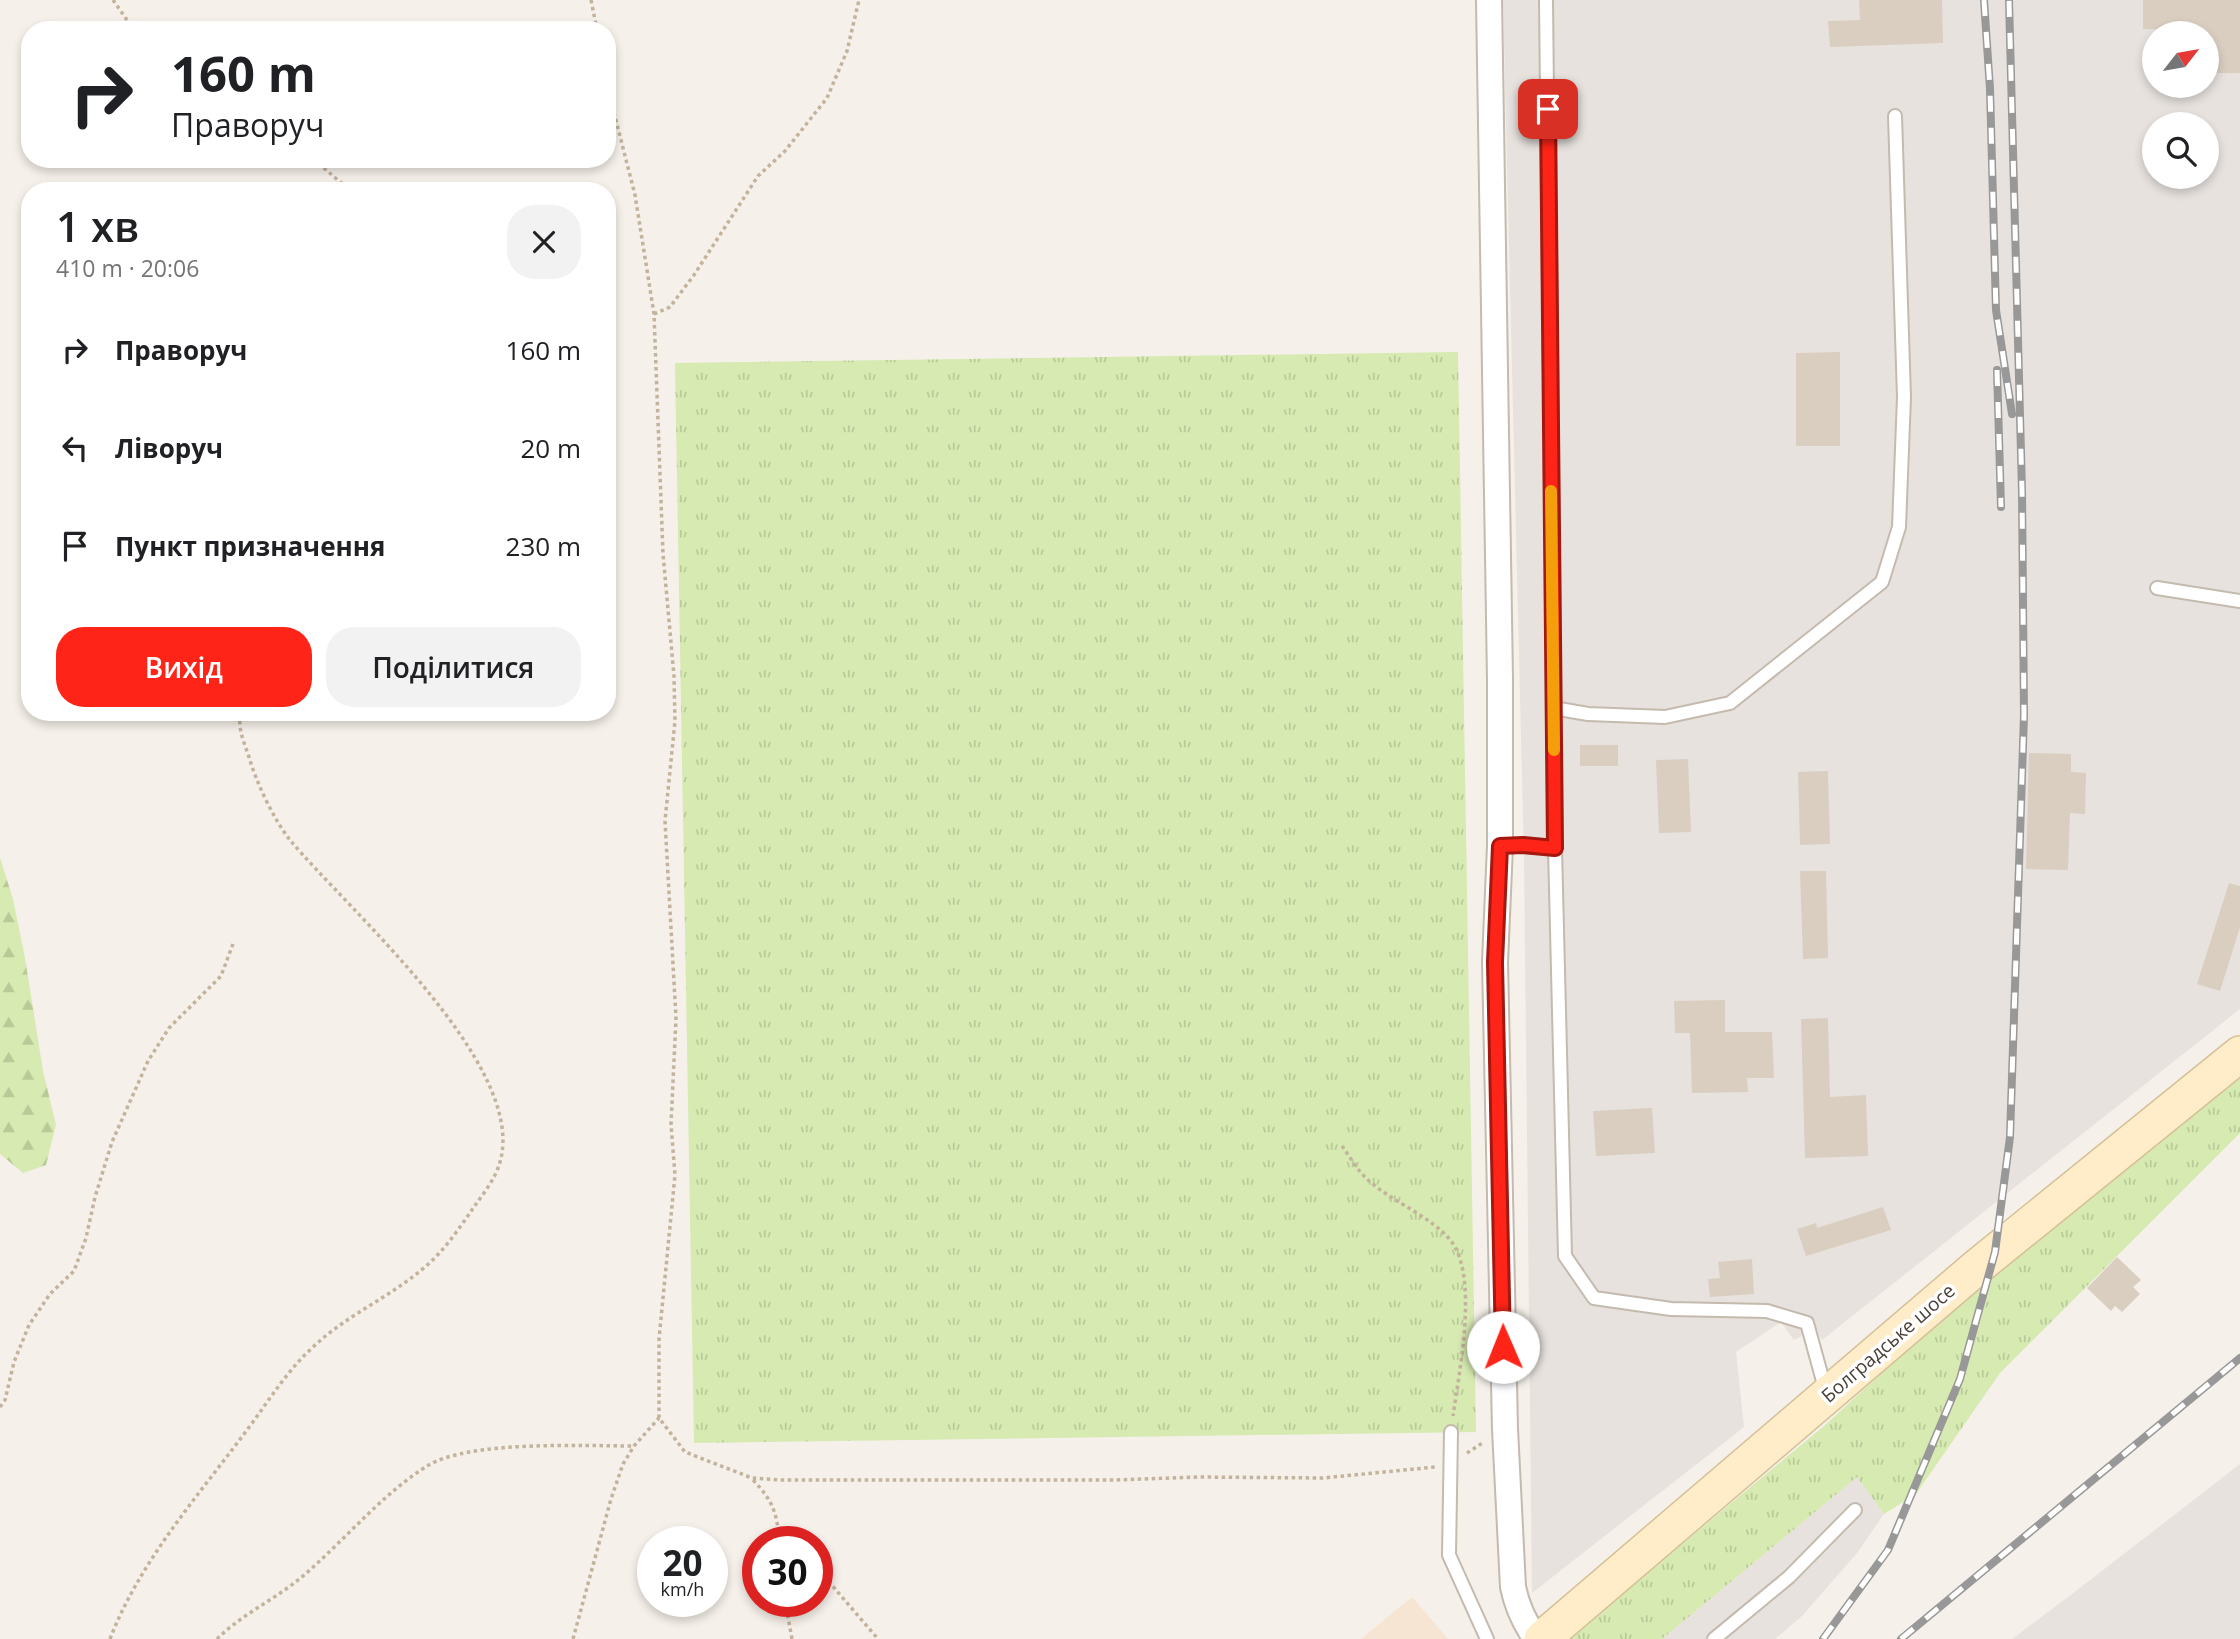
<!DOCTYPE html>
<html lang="uk">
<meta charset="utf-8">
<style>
:root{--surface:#fff;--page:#f2f2f2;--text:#202124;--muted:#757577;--accent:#fe2417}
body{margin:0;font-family:"Open Sans",sans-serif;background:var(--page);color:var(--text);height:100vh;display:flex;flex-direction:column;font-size:26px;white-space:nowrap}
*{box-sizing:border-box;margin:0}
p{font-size:23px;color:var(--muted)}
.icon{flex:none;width:38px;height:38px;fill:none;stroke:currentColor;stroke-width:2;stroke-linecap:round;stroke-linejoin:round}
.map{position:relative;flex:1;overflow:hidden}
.drawer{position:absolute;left:21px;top:182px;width:595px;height:539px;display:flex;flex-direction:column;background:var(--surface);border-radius:28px;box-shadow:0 4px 10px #0003}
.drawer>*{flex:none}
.banner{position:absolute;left:21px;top:21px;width:595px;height:147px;border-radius:28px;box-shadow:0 4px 10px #0003;background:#fff;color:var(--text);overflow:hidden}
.needle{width:46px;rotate:59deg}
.controls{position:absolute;left:2142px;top:21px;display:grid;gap:14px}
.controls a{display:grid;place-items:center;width:77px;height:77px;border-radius:50%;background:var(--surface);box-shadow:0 4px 10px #0003;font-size:35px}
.speed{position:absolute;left:637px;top:1526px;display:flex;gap:14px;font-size:35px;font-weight:700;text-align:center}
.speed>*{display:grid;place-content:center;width:91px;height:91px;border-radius:50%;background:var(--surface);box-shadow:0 4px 10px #0003;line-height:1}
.speed small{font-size:18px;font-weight:400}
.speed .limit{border:10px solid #d22;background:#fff;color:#111}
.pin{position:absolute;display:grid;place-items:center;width:60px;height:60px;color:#fff;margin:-30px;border-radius:14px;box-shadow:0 4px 10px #0006}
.me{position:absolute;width:77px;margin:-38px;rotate:359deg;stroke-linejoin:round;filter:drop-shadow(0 0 5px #0008)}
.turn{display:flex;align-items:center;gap:24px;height:147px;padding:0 35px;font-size:32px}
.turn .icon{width:91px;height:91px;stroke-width:2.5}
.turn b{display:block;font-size:49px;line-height:60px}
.round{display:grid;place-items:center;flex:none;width:74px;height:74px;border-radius:28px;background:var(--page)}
.head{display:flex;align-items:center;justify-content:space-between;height:119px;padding:0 35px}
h1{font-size:42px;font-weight:600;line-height:52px}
.action{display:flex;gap:14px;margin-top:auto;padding:14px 35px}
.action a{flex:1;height:80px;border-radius:28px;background:var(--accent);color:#fff;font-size:28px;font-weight:600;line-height:80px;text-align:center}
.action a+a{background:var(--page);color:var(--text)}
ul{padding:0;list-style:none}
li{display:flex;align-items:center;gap:21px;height:98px;padding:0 35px}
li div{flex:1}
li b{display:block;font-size:26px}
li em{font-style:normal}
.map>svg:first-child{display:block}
.commercial{fill:#f7e5d4}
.industrial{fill:#e7e2de;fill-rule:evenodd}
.grass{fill:url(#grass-tufts)}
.forest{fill:url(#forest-firs)}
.building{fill:#dacec1}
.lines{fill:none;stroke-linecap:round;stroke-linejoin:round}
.service-casing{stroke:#c4baae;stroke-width:16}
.minor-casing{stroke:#c4baae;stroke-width:28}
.secondary-casing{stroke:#d6c098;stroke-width:38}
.path{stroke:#c3b29c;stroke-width:3.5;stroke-dasharray:3.5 3.5;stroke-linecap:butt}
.service{stroke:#fff;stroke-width:12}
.minor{stroke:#fff;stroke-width:24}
.secondary{stroke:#ffedc9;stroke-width:35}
.rail-casing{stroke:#989898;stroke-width:8}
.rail{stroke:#fff;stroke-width:5;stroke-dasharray:16;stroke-linecap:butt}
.route-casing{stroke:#a5170f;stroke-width:18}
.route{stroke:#fe2417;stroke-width:12}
.slow{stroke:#f59e0b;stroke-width:12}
.labels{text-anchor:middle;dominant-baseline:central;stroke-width:7;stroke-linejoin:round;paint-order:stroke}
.street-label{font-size:19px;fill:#494037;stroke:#fff}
</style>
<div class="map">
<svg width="2240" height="1639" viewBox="0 0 2240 1639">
<defs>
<pattern id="grass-tufts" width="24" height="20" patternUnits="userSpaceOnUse" patternTransform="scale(1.75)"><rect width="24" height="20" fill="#d6eab1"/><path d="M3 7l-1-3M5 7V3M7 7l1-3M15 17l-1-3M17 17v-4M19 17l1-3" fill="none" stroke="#b9ca99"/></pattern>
<pattern id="forest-firs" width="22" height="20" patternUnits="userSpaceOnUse" patternTransform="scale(1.75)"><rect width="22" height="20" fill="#d6eab1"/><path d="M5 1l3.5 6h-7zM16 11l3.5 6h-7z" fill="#b9ca99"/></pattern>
</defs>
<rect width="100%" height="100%" fill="#f5f0e9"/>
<!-- commercial -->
<polygon class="commercial" points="1412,1597 1448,1639 1361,1639"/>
<!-- industrial -->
<g class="industrial">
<path d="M 1503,0 L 2240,0 L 2240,1009 L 1822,1340 L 1815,1329 L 1794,1340 L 1781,1322 L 1736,1352 L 1744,1427 L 1532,1593 L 1524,860 ZM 2154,33 L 2207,33 L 2207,86 L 2154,86 ZM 2154,124 L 2207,124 L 2207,177 L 2154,177 Z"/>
<polygon points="2240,1464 2240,1639 2012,1639 2076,1591"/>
<polygon points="1857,1477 1884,1514 1857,1553 1803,1615 1775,1639 1662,1639"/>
</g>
<!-- grass -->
<g class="grass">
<polygon points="1458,352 1476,1432 694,1443 675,363"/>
<polygon points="2240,1072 2240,1133 2000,1373 1916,1494 1884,1514 1857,1477 1662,1639 1568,1639 1824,1426 1988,1276"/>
</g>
<!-- forest -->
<polygon class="forest" points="0,858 13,899 25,958 43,1071 56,1125 46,1165 23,1173 0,1154"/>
<!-- building -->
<g class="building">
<polygon points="1859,0 1942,0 1943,43 1830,47 1828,21 1860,20"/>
<polygon points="2143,0 2240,0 2240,73 2207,73 2207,33 2169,33 2169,29 2143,29"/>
<polygon points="1840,352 1840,446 1796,446 1796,353"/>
<rect x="1580" y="745" width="38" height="21"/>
<polygon points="2029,753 2071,754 2071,772 2086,773 2085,814 2070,813 2068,870 2026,869"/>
<polygon points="1688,759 1691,832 1659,833 1656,760"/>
<polygon points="1828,771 1830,844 1800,845 1798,772"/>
<polygon points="1800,871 1826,871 1828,958 1803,959"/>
<polygon points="2229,883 2240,886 2240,927 2220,991 2197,984"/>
<polygon points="1725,1000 1725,1032 1772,1032 1774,1078 1747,1078 1748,1092 1692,1093 1690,1033 1675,1033 1674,1001"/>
<polygon points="1828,1018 1830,1097 1866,1095 1868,1156 1805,1158 1801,1019"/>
<polygon points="1652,1108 1655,1153 1596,1156 1593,1111"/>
<polygon points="1883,1207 1891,1230 1806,1256 1797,1229 1816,1223 1817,1228"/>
<polygon points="2117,1257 2141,1280 2133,1287 2140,1294 2122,1312 2115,1306 2111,1311 2087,1288"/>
<polygon points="1752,1259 1754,1294 1710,1297 1708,1279 1720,1278 1718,1262"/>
</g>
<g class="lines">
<!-- service casing -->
<g class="service-casing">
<g id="service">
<polyline points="1546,0 1555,848 1565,1256 1594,1298 1671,1309 1767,1311 1807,1323 1826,1392"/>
<polyline points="2157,588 2240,601"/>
<polyline points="1553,708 1588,714 1665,717 1730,703 1882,582 1899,527 1904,397 1895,116"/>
<polyline points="1500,846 1523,845 1555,848"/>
<polyline points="1451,1432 1449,1555 1487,1639"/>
<polyline points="1714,1639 1789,1577 1855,1510"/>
</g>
</g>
<!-- minor casing -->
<g class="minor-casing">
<path id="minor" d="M 1489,0 L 1500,679 L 1500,846 L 1495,962 L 1505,1429 L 1513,1587 C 1517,1607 1524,1622 1536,1639"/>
</g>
<!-- secondary casing -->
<g class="secondary-casing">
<polyline id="secondary" points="1542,1639 1977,1267 2240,1054"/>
</g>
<!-- path -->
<g class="path">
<polyline points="113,0 134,30"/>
<polyline points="591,0 597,30"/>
<polyline points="607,85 635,195 654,314 663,554 674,676 675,721 665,821 676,1018 671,1124 675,1175 659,1339 659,1418 685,1452 752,1478 781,1480 1116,1480 1199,1477 1323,1478 1435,1467"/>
<polyline points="313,159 351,191"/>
<polyline points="654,314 670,307 694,275 758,176 785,151 827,98 847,51 859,0"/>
<path d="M 1342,1146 C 1350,1157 1358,1171 1368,1180 C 1392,1202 1431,1216 1451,1241 C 1479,1277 1459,1372 1453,1416"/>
<polyline points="0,1407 5,1400 14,1362 29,1325 50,1294 74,1271 86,1238 95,1197 112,1142 148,1061 169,1028 221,976 233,944"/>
<polyline points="1467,1453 1484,1442"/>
<path d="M 753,1480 C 774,1502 776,1512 780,1542"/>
<polyline points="817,1573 830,1583 878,1639"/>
<polyline points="785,1601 792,1639"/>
<path d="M 110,1639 C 140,1561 198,1496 247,1430 C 268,1402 286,1372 312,1348 C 346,1315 391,1297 426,1266 C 445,1250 460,1227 474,1207 C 483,1194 496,1178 500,1162 C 528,1065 348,910 290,840 C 274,820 256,782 249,757 C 244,742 237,728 241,712"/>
<path d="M 217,1639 C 242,1614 276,1599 303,1576 C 345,1540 381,1495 427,1466 C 469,1440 583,1446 634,1446"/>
<polyline points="573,1639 611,1499 623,1464 634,1446 659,1418"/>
</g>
<!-- service -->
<use href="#service" class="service"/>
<!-- minor -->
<use href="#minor" class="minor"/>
<!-- secondary -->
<use href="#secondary" class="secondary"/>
<!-- rail casing -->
<g class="rail-casing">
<g id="rail">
<polyline points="1984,0 1990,89 1996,310 2012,414"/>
<polyline points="1997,370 2001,507"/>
<polyline points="1823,1639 1888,1550 1960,1379 1995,1252 2010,1137 2024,715 2022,491 2009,0"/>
<polyline points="1901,1639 2240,1358"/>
</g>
</g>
<!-- rail -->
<use href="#rail" class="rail"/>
</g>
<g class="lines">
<!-- route casing -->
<g class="route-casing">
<polyline id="route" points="1503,1347 1495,962 1500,846 1523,845 1555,848 1548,109"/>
</g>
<!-- route -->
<use href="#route" class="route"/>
<!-- slow -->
<polyline class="slow" points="1551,491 1554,750"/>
</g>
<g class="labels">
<!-- street labels -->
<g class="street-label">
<text transform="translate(1888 1343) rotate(-41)">Болградське шосе</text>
</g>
</g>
</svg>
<div class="controls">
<a><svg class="needle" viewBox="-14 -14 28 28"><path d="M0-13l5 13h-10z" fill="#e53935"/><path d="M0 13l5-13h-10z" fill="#757577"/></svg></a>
<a><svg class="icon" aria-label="search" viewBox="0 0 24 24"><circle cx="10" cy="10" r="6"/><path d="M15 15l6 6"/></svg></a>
</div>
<div class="speed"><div>20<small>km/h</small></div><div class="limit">30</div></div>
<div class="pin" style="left:1548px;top:109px;background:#d93025"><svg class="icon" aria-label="arrive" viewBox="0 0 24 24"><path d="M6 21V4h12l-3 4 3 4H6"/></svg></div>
<svg class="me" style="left:1503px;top:1347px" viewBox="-20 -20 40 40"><circle r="19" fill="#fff"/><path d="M0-13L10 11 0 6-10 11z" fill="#fe2417"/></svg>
<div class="banner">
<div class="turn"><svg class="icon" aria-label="right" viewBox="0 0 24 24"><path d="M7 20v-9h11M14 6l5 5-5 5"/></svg><div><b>160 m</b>Праворуч</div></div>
</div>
<section class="drawer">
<div class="head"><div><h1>1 хв</h1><p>410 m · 20:06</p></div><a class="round"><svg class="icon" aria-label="close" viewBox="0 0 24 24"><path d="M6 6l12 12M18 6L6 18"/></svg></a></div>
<ul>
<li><svg class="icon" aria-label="right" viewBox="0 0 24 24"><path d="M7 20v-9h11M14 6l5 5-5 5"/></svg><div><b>Праворуч</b></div><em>160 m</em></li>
<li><svg class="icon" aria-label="left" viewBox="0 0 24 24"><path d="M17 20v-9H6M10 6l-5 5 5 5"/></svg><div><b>Ліворуч</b></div><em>20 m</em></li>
<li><svg class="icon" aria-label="arrive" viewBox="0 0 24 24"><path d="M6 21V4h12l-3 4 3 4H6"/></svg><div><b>Пункт призначення</b></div><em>230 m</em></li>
</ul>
<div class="action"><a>Вихід</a><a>Поділитися</a></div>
</section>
</div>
